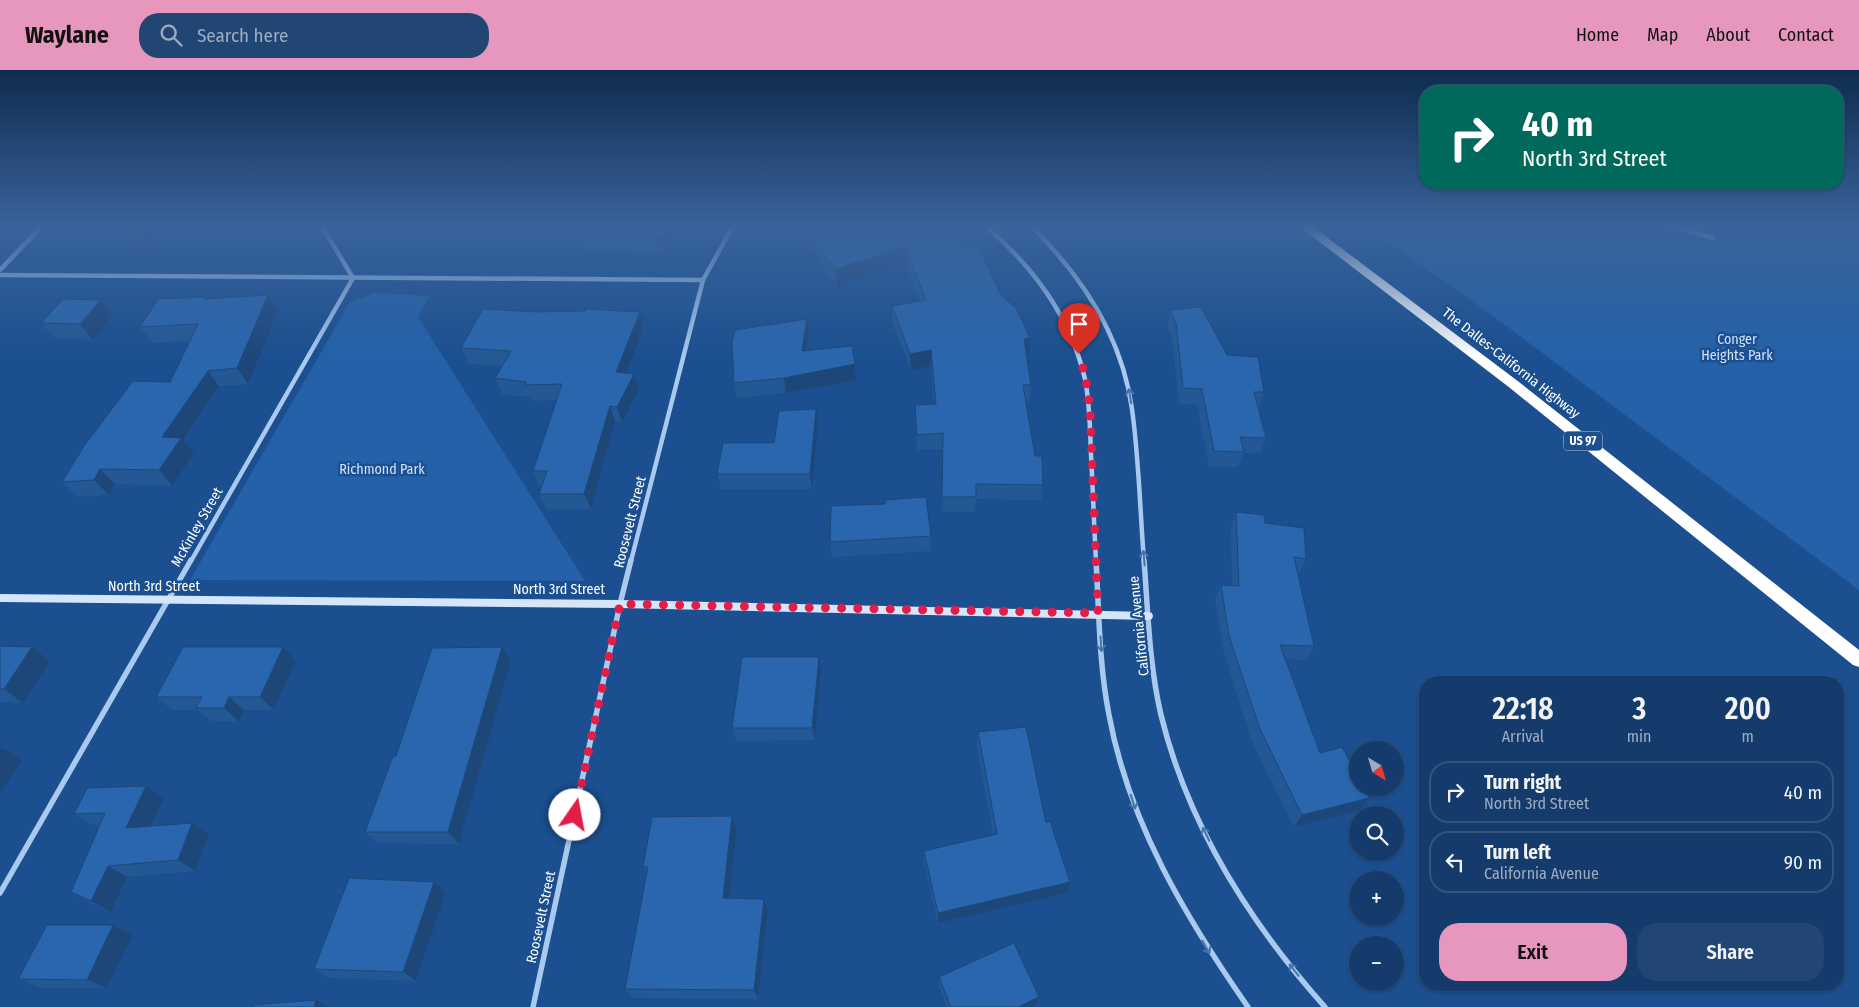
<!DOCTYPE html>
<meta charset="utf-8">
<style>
:root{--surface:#143b6b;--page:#214673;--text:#f1f3f6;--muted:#9dadc1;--line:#33557e;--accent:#e797bd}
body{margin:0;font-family:"Fira Sans Condensed",sans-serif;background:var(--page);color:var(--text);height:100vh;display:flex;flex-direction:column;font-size:19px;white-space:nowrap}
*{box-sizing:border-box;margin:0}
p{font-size:16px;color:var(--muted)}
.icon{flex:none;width:28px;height:28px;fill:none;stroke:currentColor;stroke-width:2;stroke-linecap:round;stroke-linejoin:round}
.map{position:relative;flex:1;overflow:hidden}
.drawer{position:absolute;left:1419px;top:606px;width:425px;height:315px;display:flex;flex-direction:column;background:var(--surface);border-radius:20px;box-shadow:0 1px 4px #0004,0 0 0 1px var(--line)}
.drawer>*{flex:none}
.guide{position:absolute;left:1419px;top:15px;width:425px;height:105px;border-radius:20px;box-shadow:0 1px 4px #0004,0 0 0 1px var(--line);background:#00695c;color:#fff;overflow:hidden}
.needle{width:32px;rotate:142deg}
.controls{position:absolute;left:1349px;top:671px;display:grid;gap:10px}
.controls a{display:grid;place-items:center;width:55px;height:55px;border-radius:50%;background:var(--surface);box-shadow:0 1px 4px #0004,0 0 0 1px var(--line);font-size:25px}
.pin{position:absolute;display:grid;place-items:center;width:42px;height:42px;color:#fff;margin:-51px -21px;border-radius:50% 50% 50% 0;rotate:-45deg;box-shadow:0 0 5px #0007}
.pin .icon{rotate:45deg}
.me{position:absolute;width:55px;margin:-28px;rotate:12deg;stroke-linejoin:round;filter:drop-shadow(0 0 4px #0008)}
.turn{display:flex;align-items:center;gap:18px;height:105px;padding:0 20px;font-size:22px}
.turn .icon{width:65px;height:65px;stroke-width:2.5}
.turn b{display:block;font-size:35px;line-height:42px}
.eta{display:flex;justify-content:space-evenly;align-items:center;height:85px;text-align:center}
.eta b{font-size:30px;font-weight:600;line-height:35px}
.button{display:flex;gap:10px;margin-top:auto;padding:10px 20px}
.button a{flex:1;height:58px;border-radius:20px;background:var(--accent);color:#111;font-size:20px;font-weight:600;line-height:58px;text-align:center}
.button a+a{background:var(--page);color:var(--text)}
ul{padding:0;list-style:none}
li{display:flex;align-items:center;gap:15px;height:62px;margin:0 10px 8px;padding:0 10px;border:2px solid var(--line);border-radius:20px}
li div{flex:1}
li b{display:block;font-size:19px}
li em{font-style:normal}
header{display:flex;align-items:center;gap:30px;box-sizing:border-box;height:70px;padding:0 25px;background:var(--accent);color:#111}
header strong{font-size:24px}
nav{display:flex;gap:28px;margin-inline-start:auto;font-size:18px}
.search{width:350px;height:45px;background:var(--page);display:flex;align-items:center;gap:12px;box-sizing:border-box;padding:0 18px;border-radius:20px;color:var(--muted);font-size:19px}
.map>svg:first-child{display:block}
.green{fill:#2461a8}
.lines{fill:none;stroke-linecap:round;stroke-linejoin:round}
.street-far1{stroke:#a9c9ee;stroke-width:4.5}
.street{stroke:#a9c9ee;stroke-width:5.5}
.secondary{fill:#d6e6fa;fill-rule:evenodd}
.highway{fill:#fff;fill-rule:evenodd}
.wall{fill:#245895}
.shaded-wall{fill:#1d4779}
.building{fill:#2a66ad;stroke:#1d4779}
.oneway{stroke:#4674ac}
.route{stroke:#e11d48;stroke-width:9;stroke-dasharray:0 16.2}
.labels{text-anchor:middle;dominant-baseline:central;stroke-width:5;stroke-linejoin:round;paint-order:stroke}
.shield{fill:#1b4f8f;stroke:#bbcadd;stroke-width:1}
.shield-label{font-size:12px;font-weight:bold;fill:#fff}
.park-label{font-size:14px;fill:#cfe3fa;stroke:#1b4f8f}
.street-label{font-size:14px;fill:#fff;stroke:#1b4f8f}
</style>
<header>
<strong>Waylane</strong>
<div class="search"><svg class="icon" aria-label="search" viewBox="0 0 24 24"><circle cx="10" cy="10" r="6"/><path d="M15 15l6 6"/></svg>Search here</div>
<nav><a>Home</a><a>Map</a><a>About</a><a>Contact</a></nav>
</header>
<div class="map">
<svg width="1859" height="937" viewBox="0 0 1859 937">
<rect width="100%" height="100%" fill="#1b4f8f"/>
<!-- green -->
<g class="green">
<polygon points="1366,156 1859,156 1859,520 1489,243"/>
<polygon points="374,223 429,226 418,247 585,511 190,510 350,232"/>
</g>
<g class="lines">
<!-- street-far1 -->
<g class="street-far1">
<path d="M 986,156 C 1034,198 1070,246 1085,309 C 1090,334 1090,360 1091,385 C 1093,420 1094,456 1096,491"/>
<path d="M 1031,156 C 1082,206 1122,267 1132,339 C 1139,389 1140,441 1144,491"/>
<polyline points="1671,156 1713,168"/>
<polyline points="0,200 42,156"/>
<polyline points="0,205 703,210"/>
<polyline points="191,491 353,208 322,156"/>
<polyline points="631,491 703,210 733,156"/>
</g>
<!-- street -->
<g class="street">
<path d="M 1096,490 C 1099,542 1099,594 1109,645 C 1129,753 1186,848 1248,937"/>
<path d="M 1144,490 C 1148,541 1149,594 1161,645 C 1188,755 1250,853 1325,937"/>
<polyline points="0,823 191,490"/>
<polyline points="533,937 620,534 631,490"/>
</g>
<!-- secondary -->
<polygon class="secondary" points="0,524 620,530 1148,542 1152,543 1153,546 1152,549 1148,550 620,538 0,532"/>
<!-- highway -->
<polygon class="highway" points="1299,156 1312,156 1519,312 1859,580 1859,597 1853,595 1510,318"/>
</g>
<!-- wall -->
<g class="wall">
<polygon points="102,156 157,156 145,176 111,178 99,162"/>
<polygon points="583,156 701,156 699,161 675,160 665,185 584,179 579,164"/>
<polygon points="793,156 934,156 1001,225 1030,268 1029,284 1027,285 1031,315 1030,331 1026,331 1035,386 1043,415 1041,430 976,429 975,442 942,442 943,379 917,380 915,351 915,335 934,334 931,296 911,300 892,252 892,236 920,231 905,192 837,215"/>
<polygon points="268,225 278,241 248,314 219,316 183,370 194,383 172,416 115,414 109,425 77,427 62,412 170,312 190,271 153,273 140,257 206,227 208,229"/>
<polygon points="101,230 113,246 93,270 55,268 41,253"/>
<polygon points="1170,240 1227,285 1264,322 1258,338 1266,368 1260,383 1243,383 1238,397 1209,397 1197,335 1179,334 1172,269 1167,256"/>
<polygon points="640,242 644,258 627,303 639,320 622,352 615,351 591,439 546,439 539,424 541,416 540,416 533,401 557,330 532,331 530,327 502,324 495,308 502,296 468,294 461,278"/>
<polygon points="807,249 809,264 807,280 855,294 856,310 786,323 737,328 734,313"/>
<polygon points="818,355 812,419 721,419 717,404 774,373"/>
<polygon points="885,434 931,466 931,481 832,487 830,472"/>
<polygon points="1236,442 1265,453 1306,489 1299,503 1298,503 1314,576 1306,590 1285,589 1320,683 1369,728 1360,740 1294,757 1252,672 1223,580 1215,530 1221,515 1232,516 1231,457"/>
<polygon points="0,576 50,591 23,633 0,632"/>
<polygon points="502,577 511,591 459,774 378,773 365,762 396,686"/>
<polygon points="296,591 274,640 244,640 239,652 211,651 198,640 172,640 156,627"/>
<polygon points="821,601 815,670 736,671 732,658"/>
<polygon points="978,662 1046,753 1070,812 1067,823 938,853 924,792 924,781 993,765 977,675"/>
<polygon points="164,728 151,756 209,764 195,801 127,807 111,842 91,833 71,822 100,755 93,755 74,744"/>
<polygon points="732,746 737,758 729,829 764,829 768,839 758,929 632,928 625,919 647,803 643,797"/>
<polygon points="446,822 416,911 329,908 314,899"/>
<polygon points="113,855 133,865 107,918 41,918 18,909"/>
<polygon points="939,907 1039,927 1037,935 1033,937 947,937 939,916"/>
</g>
<!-- shaded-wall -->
<g class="shaded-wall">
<polygon points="136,156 157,156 145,176 134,160"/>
<polygon points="667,156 674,156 675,160 665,185 662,169"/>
<polygon points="905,177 905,192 837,215 836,199"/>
<polygon points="268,225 278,241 248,314 237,298"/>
<polygon points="101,230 113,246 93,270 80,254"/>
<polygon points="640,242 644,258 621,317 616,302"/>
<polygon points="807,249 809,264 804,296 802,281"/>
<polygon points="1030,268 1029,284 1023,285 1024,269"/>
<polygon points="931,280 931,296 911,300 910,284"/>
<polygon points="855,294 856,310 786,323 784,308"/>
<polygon points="208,301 219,316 183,370 194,383 172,416 159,400 162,367"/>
<polygon points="634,304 639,320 622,352 617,337"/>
<polygon points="610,336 615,351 591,439 584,424"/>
<polygon points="816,339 818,355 812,419 810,404"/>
<polygon points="100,399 115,414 109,425 94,410"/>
<polygon points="32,577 50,591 23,633 4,619"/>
<polygon points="283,577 296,591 274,640 260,627"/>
<polygon points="502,577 511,591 459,774 448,762"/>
<polygon points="819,587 821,601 815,670 812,658"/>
<polygon points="229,627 244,640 239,652 224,638"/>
<polygon points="2,678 22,691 0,722 0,680"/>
<polygon points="146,716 164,728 144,770 126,758"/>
<polygon points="1369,728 1360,740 1294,757 1302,745"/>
<polygon points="732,746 737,758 728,839 723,828"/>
<polygon points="192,753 209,764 195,801 178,790"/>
<polygon points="108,796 127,807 111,842 91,831"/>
<polygon points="434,812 446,822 416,911 403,902"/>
<polygon points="1070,812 1067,823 938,853 938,843"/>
<polygon points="764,829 768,839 758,929 754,920"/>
<polygon points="113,855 133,865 107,918 87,910"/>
<polygon points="1039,927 1037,935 1033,937 1018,937"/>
<polygon points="316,930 328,937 314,937"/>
</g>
<!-- building -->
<g class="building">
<polygon points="102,156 136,156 134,160 99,162"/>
<polygon points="583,156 667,156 662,169 579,164"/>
<polygon points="803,156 934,156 966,179 978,177 1001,225 1016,238 1030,268 1024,269 1031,315 1023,315 1035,386 1042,386 1043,415 976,414 976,427 942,427 943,363 917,365 915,335 936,334 931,280 910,284 892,236 926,230 905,177 836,199"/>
<polygon points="268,225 237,298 208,301 162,367 181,368 159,400 100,399 94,410 62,412 84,376 133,311 170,312 198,254 140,257 158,229 206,227 205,229"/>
<polygon points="63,229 101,230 80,254 41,253"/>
<polygon points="1201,237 1227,285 1258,287 1264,322 1254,322 1266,368 1240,367 1244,382 1214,381 1202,319 1183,318 1176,253 1170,240"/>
<polygon points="483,239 537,242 585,241 586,239 640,242 616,302 634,304 617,337 610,336 584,424 539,424 547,401 533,401 562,314 525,315 526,312 495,308 511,281 461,278"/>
<polygon points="807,249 802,281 852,276 855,294 784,308 734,313 732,273 735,260"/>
<polygon points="816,339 810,404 717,404 723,373 774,373 779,341"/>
<polygon points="926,427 931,466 830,472 831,436 885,434 885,430"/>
<polygon points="1236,442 1264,445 1265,453 1304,458 1306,489 1294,487 1314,576 1280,575 1320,683 1342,677 1358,706 1358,718 1364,718 1369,728 1302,745 1260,659 1229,566 1221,515 1239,516"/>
<polygon points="0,576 32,577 4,619 0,619"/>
<polygon points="183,577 283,577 260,627 229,627 224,638 196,638 202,627 156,627"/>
<polygon points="502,577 448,762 365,762 393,686 396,686 432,578"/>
<polygon points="742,587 819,587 812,658 732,658"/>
<polygon points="1026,657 1046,753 1050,751 1070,812 938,843 924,781 997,764 978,662"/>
<polygon points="146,716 126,758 192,753 178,790 108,796 91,831 71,822 105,743 74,744 87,718"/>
<polygon points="732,746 723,828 764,829 754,920 625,919 648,797 643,797 652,747"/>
<polygon points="349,808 434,812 403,902 314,899"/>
<polygon points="47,855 113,855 87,910 18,909"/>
<polygon points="1014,873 1039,927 1018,937 951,937 939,907"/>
<polygon points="316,930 314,937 253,937 253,935"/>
</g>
<!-- one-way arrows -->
<defs><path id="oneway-shaft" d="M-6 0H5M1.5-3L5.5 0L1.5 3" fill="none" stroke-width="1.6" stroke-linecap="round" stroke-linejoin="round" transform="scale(1.25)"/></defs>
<g class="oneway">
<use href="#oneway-shaft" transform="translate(1130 326) rotate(-99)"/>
<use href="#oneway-shaft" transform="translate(1144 488) rotate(-95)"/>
<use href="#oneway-shaft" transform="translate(1101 574) rotate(86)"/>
<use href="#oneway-shaft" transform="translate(1133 732) rotate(72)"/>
<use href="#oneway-shaft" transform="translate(1206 764) rotate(-116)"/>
<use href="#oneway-shaft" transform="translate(1206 877) rotate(60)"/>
<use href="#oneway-shaft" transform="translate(1294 900) rotate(-128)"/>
</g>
<!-- sky -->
<linearGradient id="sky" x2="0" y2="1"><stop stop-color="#0f2b4f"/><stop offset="0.54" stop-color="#39639b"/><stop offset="1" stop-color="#39639b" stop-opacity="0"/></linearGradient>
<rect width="1859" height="288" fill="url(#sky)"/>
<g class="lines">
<!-- route -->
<polyline class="route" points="575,745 620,534 1098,543 1090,338 1086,310 1079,284"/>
</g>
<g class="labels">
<!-- shield labels -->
<rect class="shield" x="1564" y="361.5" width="38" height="19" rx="4"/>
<g class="shield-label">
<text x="1583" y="371">US 97</text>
</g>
<!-- park labels -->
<g class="park-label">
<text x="1737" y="269">Conger<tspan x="1737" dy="16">Heights Park</tspan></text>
<text x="382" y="399">Richmond Park</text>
</g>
<!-- street labels -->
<g class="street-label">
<text transform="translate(1511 293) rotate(38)">The Dalles-California Highway</text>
<text transform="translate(630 452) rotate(-76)">Roosevelt Street</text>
<text transform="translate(197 457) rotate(-60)">McKinley Street</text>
<text x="154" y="516">North 3rd Street</text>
<text x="559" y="519">North 3rd Street</text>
<text transform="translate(1139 556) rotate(-96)">California Avenue</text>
<text transform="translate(541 847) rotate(-78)">Roosevelt Street</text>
</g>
</g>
</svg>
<div class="controls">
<a><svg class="needle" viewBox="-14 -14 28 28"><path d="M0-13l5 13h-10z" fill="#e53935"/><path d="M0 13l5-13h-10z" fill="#9dadc1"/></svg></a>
<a><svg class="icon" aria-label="search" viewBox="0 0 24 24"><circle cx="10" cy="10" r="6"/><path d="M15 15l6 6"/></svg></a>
<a>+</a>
<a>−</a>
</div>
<div class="pin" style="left:1079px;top:284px;background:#d93025"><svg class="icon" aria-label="arrive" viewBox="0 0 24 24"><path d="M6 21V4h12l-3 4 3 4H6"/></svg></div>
<svg class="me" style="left:575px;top:745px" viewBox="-20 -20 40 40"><circle r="19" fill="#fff"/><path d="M0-13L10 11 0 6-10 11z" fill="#e11d48"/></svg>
<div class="guide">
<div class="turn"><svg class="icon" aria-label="right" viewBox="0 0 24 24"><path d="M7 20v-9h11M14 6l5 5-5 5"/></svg><div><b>40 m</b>North 3rd Street</div></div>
</div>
<section class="drawer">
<div class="eta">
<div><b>22:18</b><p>Arrival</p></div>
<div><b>3</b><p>min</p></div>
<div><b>200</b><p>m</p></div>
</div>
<ul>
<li><svg class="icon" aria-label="right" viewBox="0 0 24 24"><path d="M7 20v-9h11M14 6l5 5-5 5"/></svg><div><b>Turn right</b><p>North 3rd Street</p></div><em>40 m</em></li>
<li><svg class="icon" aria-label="left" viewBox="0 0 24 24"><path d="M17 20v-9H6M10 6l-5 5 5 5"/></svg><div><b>Turn left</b><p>California Avenue</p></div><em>90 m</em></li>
</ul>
<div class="button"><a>Exit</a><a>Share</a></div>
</section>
</div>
